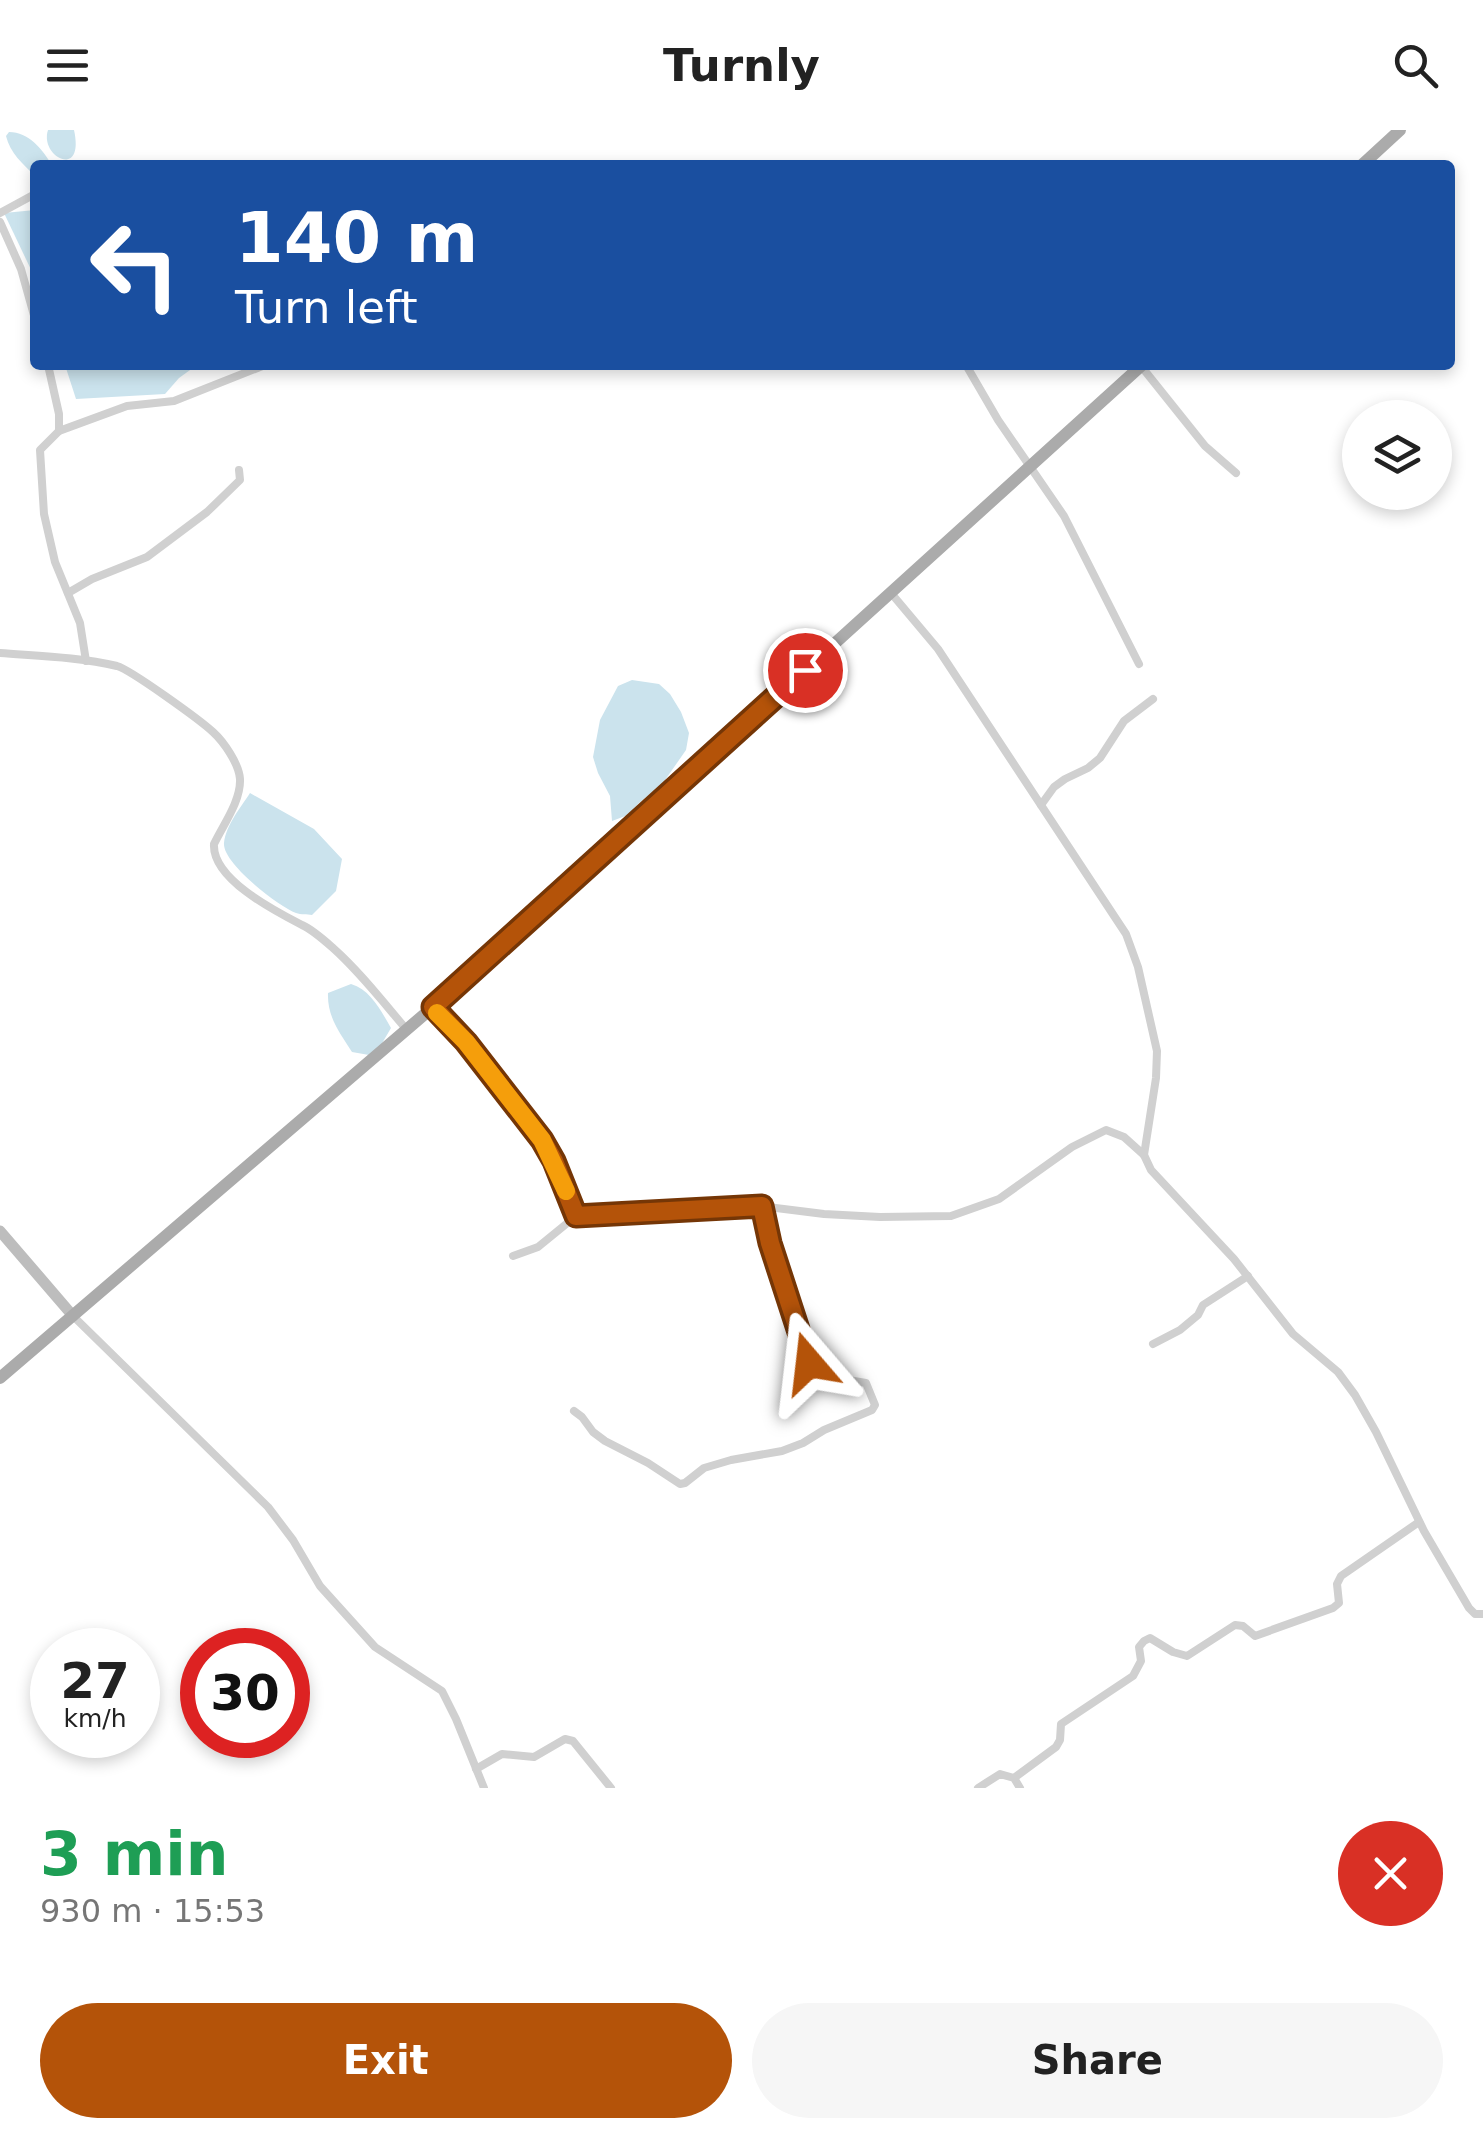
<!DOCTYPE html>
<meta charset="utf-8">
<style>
:root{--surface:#fff;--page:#f6f6f6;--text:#222;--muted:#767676;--accent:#b45309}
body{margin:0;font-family:"DejaVu Sans",sans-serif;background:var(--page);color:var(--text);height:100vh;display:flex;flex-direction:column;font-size:38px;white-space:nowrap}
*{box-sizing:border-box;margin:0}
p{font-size:32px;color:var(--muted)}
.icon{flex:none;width:55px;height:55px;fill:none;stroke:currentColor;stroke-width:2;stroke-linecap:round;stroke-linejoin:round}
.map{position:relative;height:1658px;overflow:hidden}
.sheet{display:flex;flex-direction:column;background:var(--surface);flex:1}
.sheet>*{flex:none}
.guide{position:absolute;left:30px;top:30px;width:1425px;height:210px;border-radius:10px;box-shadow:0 5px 15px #0003;background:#1a4fa0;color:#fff;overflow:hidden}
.buttons{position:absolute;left:1342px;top:270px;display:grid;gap:20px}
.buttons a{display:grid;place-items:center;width:110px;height:110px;border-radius:50%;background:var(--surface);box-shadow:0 5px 15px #0003;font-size:50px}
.speed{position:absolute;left:30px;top:1498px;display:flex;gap:20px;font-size:50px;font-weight:700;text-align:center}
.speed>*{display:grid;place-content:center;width:130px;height:130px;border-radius:50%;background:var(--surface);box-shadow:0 5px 15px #0003;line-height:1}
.speed small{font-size:25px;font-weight:400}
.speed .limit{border:15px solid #d22;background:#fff;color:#111}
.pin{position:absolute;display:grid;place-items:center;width:85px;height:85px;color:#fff;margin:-42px;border:5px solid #fff;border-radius:50%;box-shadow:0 2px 10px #0007}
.me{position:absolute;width:110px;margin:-55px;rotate:343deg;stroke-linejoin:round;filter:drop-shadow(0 0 8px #0008)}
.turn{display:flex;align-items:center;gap:35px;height:210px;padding:0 40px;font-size:45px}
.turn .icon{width:130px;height:130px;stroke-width:2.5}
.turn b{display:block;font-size:70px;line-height:85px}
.round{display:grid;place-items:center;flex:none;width:105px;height:105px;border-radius:52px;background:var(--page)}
.overview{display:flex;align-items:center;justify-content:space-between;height:170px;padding:0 40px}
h1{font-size:60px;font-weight:700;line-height:75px;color:#1e9e55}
.action{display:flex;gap:20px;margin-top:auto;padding:20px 40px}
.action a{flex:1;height:115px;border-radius:60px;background:var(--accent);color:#fff;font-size:40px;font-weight:700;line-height:115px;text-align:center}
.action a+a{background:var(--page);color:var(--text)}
header{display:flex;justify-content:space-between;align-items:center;height:130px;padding:0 40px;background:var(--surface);font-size:45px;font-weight:700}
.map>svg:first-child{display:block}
.water{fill:#cbe3ed}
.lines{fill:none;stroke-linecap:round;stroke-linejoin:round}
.street{stroke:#d0d0d0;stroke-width:8}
.secondary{stroke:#bdbdbd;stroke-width:11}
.primary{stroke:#ababab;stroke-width:12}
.route-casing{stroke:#753606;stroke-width:25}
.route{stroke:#b45309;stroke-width:18}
.slow{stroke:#f59e0b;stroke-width:18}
</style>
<header><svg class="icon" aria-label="menu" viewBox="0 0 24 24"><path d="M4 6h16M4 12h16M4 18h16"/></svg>Turnly<svg class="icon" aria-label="search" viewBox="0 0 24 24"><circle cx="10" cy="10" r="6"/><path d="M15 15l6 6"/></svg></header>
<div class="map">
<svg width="1483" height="1658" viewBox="0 0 1483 1658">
<rect width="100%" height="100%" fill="#fff"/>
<!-- water -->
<g class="water">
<path d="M 48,0 L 74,0 C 85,50 39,27 48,0 Z"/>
<path d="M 9,2 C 29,2 42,19 52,35 L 35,35 L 35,46 C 23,34 10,23 6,6 Z"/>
<polygon points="35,80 35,148 4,83"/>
<polygon points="65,235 197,235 179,248 165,264 76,269"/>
<polygon points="632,550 659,554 670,564 681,582 689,603 686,620 663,653 639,673 628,685 612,691 610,666 598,643 593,627 600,590 618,556"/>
<path d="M 250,663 L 314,699 L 342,729 L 336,761 L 312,785 C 307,784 301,785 296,783 C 278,776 222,733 224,713 C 226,695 241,677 250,663 Z"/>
<path d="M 351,854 C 371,860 381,881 391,898 L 381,915 L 369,925 L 352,922 C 340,903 327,887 328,863 Z"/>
</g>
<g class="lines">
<!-- street -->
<g class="street">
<polyline points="0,83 35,64"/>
<polyline points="0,92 21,139 35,189"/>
<polyline points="48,235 59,284 59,301 40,320 44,384 55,432 80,493 86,531"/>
<polyline points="966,235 998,290 1064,386 1139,534"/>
<polyline points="1141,236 1205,316 1236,343"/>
<polyline points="59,301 127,276 174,271 265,235"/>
<polyline points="68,463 92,449 147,427 207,382 240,350 239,340"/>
<polyline points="891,463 938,519 1126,804 1138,837 1157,921 1156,948 1144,1025 1151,1040 1234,1129 1293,1204 1338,1242 1355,1265 1376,1302 1424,1401 1469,1478 1475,1484 1483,1484"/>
<path d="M 0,523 C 38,526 79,527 117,536 C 131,540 200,590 213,602 C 224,612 239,634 240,649 C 241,671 223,695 214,714 C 212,749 275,781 302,795 C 313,800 324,810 333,818 C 360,842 383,872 407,900"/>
<polyline points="1041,675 1054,657 1065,649 1088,638 1100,628 1124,591 1153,569"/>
<polyline points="433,877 465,912 542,1009 576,1086"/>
<polyline points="513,1126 538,1117 576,1086 752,1075 824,1084 880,1087 951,1086 999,1069 1072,1017 1106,1000 1124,1007 1144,1025"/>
<polyline points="73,1186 268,1377 293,1410 320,1456 375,1517 442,1561 456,1589 484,1658"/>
<polyline points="1153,1214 1180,1200 1198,1185 1203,1175 1248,1146"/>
<polyline points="574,1281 582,1287 593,1302 605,1311 648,1333 680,1354 685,1353 704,1338 731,1330 782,1321 803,1313 824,1300 872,1280 875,1275 866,1253 818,1245 813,1240 770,1113 761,1076"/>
<polyline points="476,1639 502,1624 534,1627 565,1609 573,1611 611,1658"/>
<polyline points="1014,1648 1056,1617 1060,1610 1061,1594 1133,1546 1141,1531 1139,1517 1144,1511 1150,1508 1173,1522 1187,1526 1235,1495 1243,1496 1255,1506 1333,1478 1339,1473 1337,1454 1341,1446 1419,1392"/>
<polyline points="978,1658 1000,1644 1014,1648 1020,1658"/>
</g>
<!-- secondary -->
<polyline class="secondary" points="0,1101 73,1186"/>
<!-- primary -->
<g class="primary">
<polyline points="1362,35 1400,0"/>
<polyline points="0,1248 440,871 1142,235"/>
</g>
</g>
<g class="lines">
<!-- route casing -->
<g class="route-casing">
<polyline id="route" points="805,540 433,877 466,912 542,1010 554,1031 576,1086 762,1076 770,1113 809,1233"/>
</g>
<!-- route -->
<use href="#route" class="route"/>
<!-- slow -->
<polyline class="slow" points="437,883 466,912 542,1010 566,1061"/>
</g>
</svg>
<div class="buttons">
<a><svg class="icon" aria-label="layers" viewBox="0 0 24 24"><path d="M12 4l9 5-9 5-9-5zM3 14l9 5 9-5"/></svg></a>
</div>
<div class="speed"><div>27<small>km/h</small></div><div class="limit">30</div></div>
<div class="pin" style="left:805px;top:540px;background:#d93025"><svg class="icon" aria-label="arrive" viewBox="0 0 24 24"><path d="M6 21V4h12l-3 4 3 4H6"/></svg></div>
<svg class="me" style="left:809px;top:1233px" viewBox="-20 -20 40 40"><path d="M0-17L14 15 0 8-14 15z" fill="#b45309" stroke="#fff" stroke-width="4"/></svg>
<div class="guide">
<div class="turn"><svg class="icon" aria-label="left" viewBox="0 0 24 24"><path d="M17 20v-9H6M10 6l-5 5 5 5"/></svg><div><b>140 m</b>Turn left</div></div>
</div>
</div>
<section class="sheet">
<div class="overview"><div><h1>3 min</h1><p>930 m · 15:53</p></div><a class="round" style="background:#d93025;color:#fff"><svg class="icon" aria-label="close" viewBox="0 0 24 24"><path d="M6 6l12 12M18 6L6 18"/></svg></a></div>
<div class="action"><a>Exit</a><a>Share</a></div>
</section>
